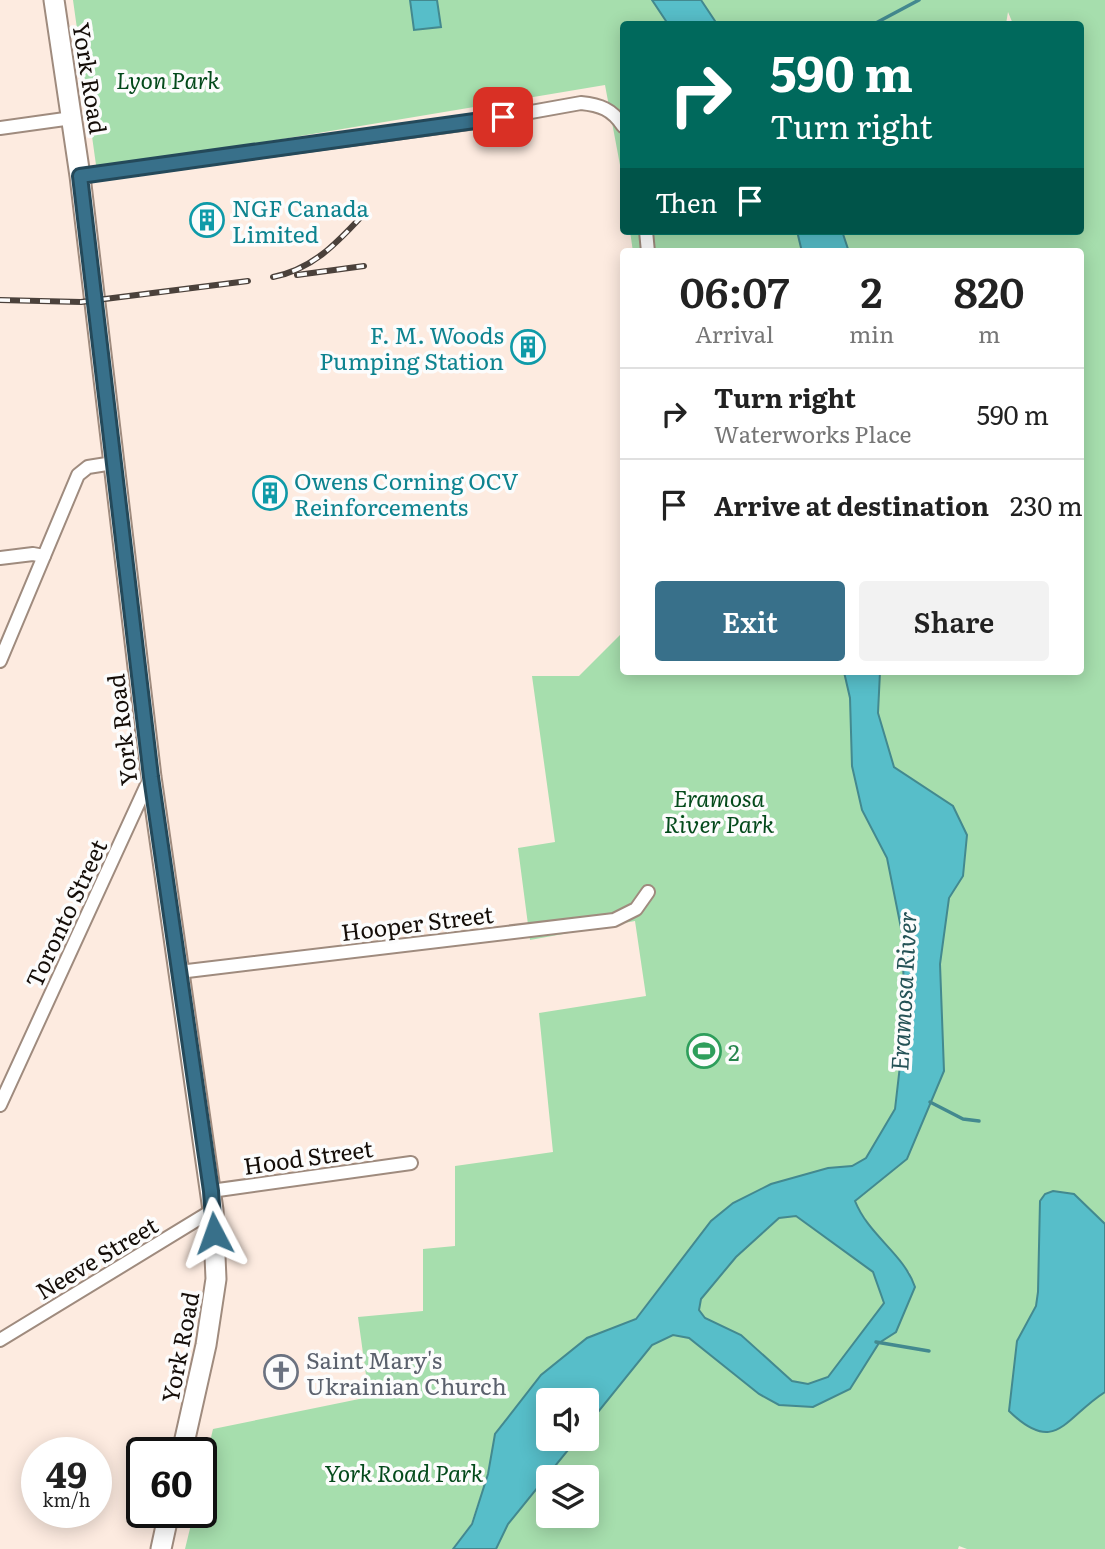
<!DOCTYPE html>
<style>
:root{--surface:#fff;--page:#f2f2f2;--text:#222;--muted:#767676;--line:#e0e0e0;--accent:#38708a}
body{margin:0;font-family:Literata,serif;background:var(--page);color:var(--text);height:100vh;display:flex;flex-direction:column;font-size:26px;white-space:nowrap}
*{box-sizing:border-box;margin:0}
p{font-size:23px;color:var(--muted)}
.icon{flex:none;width:38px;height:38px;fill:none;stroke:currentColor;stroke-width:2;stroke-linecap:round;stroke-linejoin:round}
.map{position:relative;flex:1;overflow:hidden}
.drawer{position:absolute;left:620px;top:248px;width:464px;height:427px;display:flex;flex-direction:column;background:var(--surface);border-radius:7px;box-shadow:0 4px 18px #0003}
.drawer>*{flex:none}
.hud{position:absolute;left:620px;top:21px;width:464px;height:214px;border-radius:7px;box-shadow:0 4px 18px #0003;background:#00695c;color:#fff;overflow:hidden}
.buttons{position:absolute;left:536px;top:1388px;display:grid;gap:14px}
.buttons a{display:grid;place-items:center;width:63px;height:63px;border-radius:7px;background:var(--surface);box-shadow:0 4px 18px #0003;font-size:35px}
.speed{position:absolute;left:21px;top:1437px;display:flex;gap:14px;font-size:35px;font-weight:700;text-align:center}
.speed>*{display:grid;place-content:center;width:91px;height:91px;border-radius:50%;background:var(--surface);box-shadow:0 4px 18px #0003;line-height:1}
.speed small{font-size:18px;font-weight:400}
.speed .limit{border:4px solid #111;border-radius:10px;background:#fff;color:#111}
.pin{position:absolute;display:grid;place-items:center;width:60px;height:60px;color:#fff;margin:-30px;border-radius:14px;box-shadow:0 4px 10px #0006}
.me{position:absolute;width:77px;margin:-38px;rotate:356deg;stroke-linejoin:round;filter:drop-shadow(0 0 5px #0008)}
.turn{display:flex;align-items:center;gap:24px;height:147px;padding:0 35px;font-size:32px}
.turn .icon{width:91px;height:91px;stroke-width:2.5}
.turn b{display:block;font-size:49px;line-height:60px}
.then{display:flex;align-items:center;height:66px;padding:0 35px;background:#0003;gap:14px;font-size:26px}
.eta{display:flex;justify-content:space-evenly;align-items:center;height:119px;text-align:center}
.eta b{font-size:42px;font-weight:600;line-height:49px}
.action{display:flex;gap:14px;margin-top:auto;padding:14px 35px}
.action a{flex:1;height:80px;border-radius:7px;background:var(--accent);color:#fff;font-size:28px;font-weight:600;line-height:80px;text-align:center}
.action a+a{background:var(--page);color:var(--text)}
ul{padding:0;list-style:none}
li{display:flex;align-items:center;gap:21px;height:91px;padding:0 35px;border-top:2px solid var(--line)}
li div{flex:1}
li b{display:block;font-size:26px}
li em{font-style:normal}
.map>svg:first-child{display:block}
.green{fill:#a6dead;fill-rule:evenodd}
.water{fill:#57bec9;stroke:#43898f;stroke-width:2;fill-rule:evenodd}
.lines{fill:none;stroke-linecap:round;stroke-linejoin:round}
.stream{stroke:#43898f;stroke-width:3.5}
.street-casing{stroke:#9f8b7e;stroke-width:16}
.primary-casing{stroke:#9f8b7e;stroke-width:23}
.street{stroke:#fff;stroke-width:12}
.primary{stroke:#fff;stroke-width:19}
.rail-casing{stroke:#4b413b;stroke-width:6}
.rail{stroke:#fcfcfc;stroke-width:3.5;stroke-dasharray:10;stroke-linecap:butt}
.route-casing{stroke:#24495a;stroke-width:18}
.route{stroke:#38708a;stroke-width:12}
.labels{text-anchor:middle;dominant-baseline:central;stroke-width:7;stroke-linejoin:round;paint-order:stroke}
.street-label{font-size:23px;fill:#140d08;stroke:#fcfcfc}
.park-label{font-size:23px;font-style:italic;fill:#044a1b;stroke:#fcfcfc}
.culture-label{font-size:23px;fill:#0d838f;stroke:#fcfcfc;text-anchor:start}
.leisure-label{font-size:23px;fill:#27864d;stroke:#fcfcfc;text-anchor:start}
.worship-label{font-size:23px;fill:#5b616d;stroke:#fcfcfc;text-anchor:start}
.water-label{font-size:24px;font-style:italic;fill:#245256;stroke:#fcfcfc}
</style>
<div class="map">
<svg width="1105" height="1549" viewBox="0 0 1105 1549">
<rect width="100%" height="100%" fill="#fdebe0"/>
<!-- green -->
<g class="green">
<polygon points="73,0 652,0 668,24 623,24 623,181 605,85 127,165 96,165"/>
<path d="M 701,0 L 1105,0 L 1105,1549 L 967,1549 L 959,1546 L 958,1549 L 496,1549 L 508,1524 L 577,1439 L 586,1438 L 586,1427 L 652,1345 L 673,1335 L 689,1338 L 759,1394 L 779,1405 L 850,1389 L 879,1343 L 896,1332 L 910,1273 L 863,1220 L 855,1201 L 907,1159 L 944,1071 L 940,964 L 949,898 L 963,876 L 953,806 L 894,767 L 878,713 L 880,672 L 1080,672 L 1080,252 L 849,252 L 842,231 L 1080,231 L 1080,24 L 1013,24 L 1008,12 L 1006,24 L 717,24 ZM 548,1477 L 586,1477 L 586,1516 L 548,1516 Z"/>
<polygon points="630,231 797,231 802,252 633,252"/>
<polygon points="623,632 623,672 844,672 850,698 852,766 862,810 887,858 902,933 905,1022 895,1109 866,1158 852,1166 828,1168 733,1203 711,1221 635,1319 587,1338 495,1434 488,1474 471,1524 452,1549 185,1549 194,1512 201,1512 201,1480 213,1429 369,1397 358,1317 423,1311 423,1249 455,1246 455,1166 553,1152 539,1013 646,996 635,921 530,940 518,848 555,842 532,676 579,676"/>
<polygon points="796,1216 873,1272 884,1303 828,1377 808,1384 792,1381 741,1335 705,1318 699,1310 701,1299 736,1257 780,1218"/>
</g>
<!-- water -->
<g class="water">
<polygon points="410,0 437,0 441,27 414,30"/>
<polygon points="652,0 701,0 717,24 668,24"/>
<polygon points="797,231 842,231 849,252 802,252"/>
<path d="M 844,672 L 880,672 L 878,713 L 894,767 L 953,806 L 967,835 L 963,876 L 949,898 L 940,964 L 944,1071 L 907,1159 L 855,1201 C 869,1236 904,1254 915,1287 L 896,1332 L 879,1343 L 850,1389 L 813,1407 L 779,1405 L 759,1394 L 689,1338 L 673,1335 L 652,1345 L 586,1427 L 586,1400 L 548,1400 L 548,1438 L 577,1439 L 508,1524 L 496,1549 L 453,1549 L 472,1524 L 488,1474 L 495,1434 L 541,1375 L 587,1338 L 636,1319 L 711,1221 L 733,1203 L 771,1184 L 828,1168 L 852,1166 L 866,1158 L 895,1109 L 905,1022 L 902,933 L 887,858 L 862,810 L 852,766 L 850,698 ZM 796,1216 L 873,1272 L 884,1303 L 828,1377 L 808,1384 L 792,1381 L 741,1335 L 705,1318 L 699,1310 L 701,1299 L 736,1257 L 779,1218 Z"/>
<path d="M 1053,1191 L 1074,1194 L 1105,1224 L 1105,1392 C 1065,1417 1056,1457 1009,1411 L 1017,1341 L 1036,1306 L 1038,1292 L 1040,1201 L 1045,1194 Z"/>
</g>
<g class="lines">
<!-- stream -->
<g class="stream">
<polyline points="874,24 919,0"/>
<polyline points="930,1102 963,1119 979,1121"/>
<polyline points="876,1342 929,1351"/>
</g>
<!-- street casing -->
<g class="street-casing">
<g id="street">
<polyline points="0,128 72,118"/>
<path d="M 80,176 L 476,122 L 581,103 C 600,105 612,109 623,126"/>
<polyline points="646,231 648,252"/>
<polyline points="0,558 33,554 44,556"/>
<polyline points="0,661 78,475 88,467 113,463"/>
<polyline points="179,972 614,920 636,909 648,892"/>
<polyline points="0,1105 150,778"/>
<polyline points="211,1191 411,1163"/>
<polyline points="0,1340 213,1210"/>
</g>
</g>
<!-- primary casing -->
<g class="primary-casing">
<g id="primary">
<polyline points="54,0 80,176 151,777 213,1210 216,1279 206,1345 182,1452"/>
<polyline points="161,1549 169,1512"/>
</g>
</g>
<!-- street -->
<use href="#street" class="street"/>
<!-- primary -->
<use href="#primary" class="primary"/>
<!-- rail casing -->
<g class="rail-casing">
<g id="rail">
<polyline points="297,275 364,266"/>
<path d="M 273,277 C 312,269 335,245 361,217"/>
<polyline points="0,300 81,302 248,281"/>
</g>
</g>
<!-- rail -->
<use href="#rail" class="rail"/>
</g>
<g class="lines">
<!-- route casing -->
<g class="route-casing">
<polyline id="route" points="214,1233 211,1191 151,777 80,176 503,117"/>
</g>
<!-- route -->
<use href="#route" class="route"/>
</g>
<!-- icons -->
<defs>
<g id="building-ring" transform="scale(1.75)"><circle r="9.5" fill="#fcfcfc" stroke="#0f9aa8" stroke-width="1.5"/><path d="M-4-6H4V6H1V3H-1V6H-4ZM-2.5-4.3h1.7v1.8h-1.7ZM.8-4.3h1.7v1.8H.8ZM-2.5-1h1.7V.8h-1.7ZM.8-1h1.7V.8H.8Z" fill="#0f9aa8"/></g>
<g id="stadium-ring" transform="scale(1.75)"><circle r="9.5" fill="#fcfcfc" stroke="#2e9e5b" stroke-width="1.5"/><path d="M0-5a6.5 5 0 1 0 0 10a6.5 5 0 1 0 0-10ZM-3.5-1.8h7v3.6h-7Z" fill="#2e9e5b"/></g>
<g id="church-ring" transform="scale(1.75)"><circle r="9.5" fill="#fcfcfc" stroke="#6b7280" stroke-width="1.5"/><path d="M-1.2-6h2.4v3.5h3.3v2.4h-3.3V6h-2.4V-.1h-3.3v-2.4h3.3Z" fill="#6b7280"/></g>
</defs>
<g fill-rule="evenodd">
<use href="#building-ring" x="207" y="220"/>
<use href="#building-ring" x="528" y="347"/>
<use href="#building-ring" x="270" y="493"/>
<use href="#stadium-ring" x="704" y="1051"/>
<use href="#church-ring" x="281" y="1372"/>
</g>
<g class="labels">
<!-- street labels -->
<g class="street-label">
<text transform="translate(91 78) rotate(81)">York Road</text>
<text transform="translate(121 730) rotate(-97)">York Road</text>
<text transform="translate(65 913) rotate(-65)">Toronto Street</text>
<text transform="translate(417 922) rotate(-7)">Hooper Street</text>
<text transform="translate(308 1156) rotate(-8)">Hood Street</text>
<text transform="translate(96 1257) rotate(-31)">Neeve Street</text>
<text transform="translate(179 1347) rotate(-79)">York Road</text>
</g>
<!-- park labels -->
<g class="park-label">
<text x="168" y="79">Lyon Park</text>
<text x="719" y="797">Eramosa<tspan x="719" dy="26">River Park</tspan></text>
<text x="404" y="1472">York Road Park</text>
</g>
<!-- culture labels -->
<g class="culture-label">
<text x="232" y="207">NGF Canada<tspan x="232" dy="26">Limited</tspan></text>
<text x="504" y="334" text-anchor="end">F. M. Woods<tspan x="504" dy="26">Pumping Station</tspan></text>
<text x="294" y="480">Owens Corning OCV<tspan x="294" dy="26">Reinforcements</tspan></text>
</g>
<!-- leisure labels -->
<g class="leisure-label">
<text x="728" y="1051">2</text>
</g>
<!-- worship labels -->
<g class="worship-label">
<text x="306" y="1359">Saint Mary's<tspan x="306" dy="26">Ukrainian Church</tspan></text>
</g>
<!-- water labels -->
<g class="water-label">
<text transform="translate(902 991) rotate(-87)">Eramosa River</text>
</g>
</g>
</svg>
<div class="buttons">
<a><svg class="icon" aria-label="sound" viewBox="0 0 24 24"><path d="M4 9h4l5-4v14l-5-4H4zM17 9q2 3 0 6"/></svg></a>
<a><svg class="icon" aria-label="layers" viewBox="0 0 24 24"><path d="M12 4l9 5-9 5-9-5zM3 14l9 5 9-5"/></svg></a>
</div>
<div class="speed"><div>49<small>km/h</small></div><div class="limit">60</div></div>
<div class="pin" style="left:503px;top:117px;background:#d93025"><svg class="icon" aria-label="arrive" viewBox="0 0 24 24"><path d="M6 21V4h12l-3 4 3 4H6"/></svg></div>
<svg class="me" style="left:214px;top:1233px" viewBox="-20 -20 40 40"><path d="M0-17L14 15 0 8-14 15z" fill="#38708a" stroke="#fff" stroke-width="4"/></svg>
<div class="hud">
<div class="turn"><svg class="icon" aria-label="right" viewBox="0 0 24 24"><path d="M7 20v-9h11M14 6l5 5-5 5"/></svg><div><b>590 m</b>Turn right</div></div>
<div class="then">Then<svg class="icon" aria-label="arrive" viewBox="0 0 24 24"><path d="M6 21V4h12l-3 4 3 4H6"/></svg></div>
</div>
<section class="drawer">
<div class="eta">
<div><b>06:07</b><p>Arrival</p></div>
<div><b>2</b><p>min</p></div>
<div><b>820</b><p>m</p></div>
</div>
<ul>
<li><svg class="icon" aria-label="right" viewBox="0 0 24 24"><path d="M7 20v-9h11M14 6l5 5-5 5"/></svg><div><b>Turn right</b><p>Waterworks Place</p></div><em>590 m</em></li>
<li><svg class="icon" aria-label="arrive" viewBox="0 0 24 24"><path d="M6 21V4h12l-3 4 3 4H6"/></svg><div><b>Arrive at destination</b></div><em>230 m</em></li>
</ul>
<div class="action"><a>Exit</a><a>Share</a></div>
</section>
</div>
